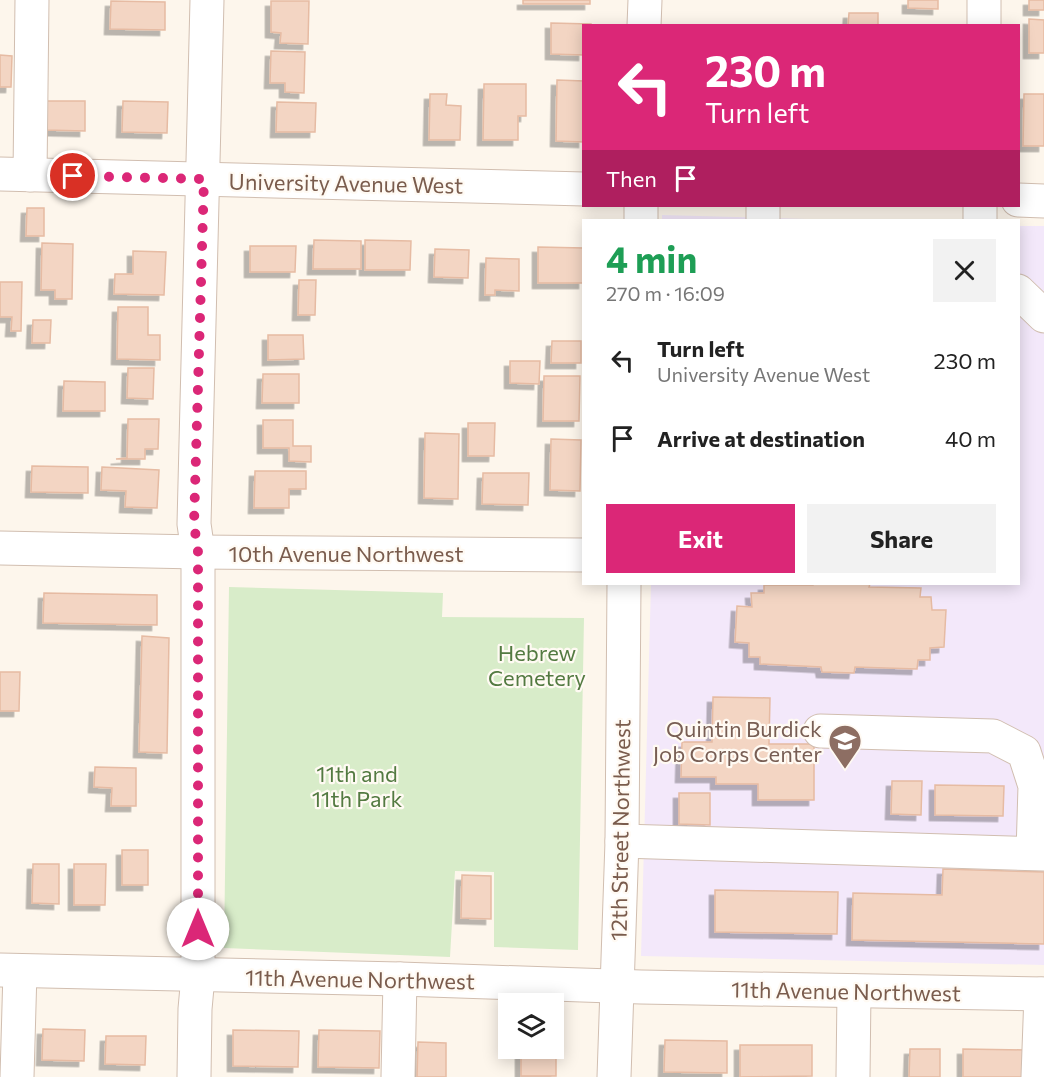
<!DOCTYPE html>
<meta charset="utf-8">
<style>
:root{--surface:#fff;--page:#f2f2f2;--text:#222;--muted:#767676;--accent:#db2777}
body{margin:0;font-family:Commissioner,sans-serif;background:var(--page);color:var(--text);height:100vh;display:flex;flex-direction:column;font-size:22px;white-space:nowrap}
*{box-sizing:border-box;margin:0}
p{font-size:20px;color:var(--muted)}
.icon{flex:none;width:33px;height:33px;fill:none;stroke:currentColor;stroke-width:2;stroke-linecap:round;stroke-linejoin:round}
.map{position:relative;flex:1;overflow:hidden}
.drawer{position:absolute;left:582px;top:219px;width:438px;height:366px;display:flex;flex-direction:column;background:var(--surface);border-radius:0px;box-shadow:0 3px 15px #0003}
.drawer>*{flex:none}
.hud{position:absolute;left:582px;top:24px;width:438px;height:183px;border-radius:0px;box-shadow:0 3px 15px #0003;background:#db2777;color:#fff;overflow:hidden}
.fabs{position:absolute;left:498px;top:993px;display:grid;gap:12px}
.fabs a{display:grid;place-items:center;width:66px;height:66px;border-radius:0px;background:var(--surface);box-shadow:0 3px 15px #0003;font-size:30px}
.pin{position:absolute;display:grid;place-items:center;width:51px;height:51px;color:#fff;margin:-26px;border:3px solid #fff;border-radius:50%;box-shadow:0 2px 6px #0007}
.me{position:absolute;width:66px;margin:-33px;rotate:0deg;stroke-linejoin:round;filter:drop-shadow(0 0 4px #0008)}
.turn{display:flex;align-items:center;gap:21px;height:126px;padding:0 24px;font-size:27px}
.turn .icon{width:78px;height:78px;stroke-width:2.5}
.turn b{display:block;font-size:42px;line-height:51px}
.then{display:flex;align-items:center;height:57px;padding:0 24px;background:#0003;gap:12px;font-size:22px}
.round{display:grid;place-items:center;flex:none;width:63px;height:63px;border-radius:0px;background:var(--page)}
.headline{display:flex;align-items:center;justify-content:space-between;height:102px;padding:0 24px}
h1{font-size:36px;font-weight:700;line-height:45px;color:#1e9e55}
.button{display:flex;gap:12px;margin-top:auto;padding:12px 24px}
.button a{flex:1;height:69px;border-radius:0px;background:var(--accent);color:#fff;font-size:24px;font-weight:700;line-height:69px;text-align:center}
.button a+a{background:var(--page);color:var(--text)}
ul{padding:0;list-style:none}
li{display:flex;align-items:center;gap:18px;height:78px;padding:0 24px}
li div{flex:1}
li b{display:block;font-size:22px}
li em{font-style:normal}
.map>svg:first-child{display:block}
.education{fill:#f3e8fa}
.green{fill:#d8ecc9}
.building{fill:#f3d5c3;stroke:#e6bba3;stroke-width:1.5;filter:url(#shadow)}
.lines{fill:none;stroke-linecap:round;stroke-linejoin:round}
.minor-casing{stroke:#d1beb0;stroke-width:35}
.minor{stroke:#fff;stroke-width:33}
.route{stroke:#db2777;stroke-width:10;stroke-dasharray:0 18}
.labels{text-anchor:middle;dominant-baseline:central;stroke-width:4.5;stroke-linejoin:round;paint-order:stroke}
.street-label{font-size:22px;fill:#7a5c4d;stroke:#fffaf3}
.park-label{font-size:22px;fill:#537a41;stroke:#fffaf3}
.education-label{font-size:22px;fill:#785e54;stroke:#fffaf3;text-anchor:end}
</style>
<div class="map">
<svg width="1044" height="1077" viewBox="0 0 1044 1077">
<defs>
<filter id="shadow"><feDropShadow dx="-5.5" dy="5.5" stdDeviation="0" flood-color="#0004"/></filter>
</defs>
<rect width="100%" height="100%" fill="#fdf6ec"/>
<!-- education -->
<g class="education">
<polygon points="662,215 843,220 662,220"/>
<polygon points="1019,226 1044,226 1044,965 641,956 651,584 1018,584"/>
</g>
<!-- green -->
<polygon class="green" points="229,587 443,593 442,617 584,618 578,950 494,947 494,872 455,871 450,957 224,948"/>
<!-- building -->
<g class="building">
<rect x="523" y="0" width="67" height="4"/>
<polygon points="908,0 938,0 938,9 908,8"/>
<rect x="1029" y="0" width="15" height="10"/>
<polygon points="111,1 165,2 165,30 110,29"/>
<polygon points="271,1 309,1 308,44 280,43 281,33 271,32"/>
<polygon points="849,13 878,13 878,26 848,26"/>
<polygon points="1029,19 1044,20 1044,53 1029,53"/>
<polygon points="551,23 591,24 591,26 584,26 584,55 551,54"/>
<polygon points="271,51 305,52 304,93 285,92 285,83 270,83"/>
<polygon points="0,55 12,56 11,87 0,87"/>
<polygon points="557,80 584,81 584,142 556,141"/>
<polygon points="484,84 526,84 526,116 518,116 518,140 483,140"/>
<polygon points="430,94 447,94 446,105 461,106 460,140 429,140"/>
<polygon points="1024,94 1044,94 1044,146 1023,146"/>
<polygon points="45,101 85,101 85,131 45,130"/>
<polygon points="123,101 168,102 167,133 122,132"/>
<polygon points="277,102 316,103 315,132 276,132"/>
<polygon points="27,208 44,208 44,236 26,236"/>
<polygon points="314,240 361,241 361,269 313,269"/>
<polygon points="365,240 411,241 410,270 365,270"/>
<polygon points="42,243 73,244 72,299 55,299 55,290 41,290"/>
<polygon points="250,246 296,246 295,272 250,272"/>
<polygon points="538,247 584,248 584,283 538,283"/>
<polygon points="435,249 469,250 468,278 434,277"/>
<polygon points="133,251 166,252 164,295 114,294 115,274 133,274"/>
<polygon points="486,258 519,259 519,291 495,290 495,295 485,295"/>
<polygon points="299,280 316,280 315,315 298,315"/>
<polygon points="0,282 22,282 21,331 11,331 12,317 0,317"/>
<polygon points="118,307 148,307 148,335 160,335 160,360 117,359"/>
<polygon points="33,320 51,320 50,343 32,343"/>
<polygon points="268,335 303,335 304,359 268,360"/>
<polygon points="552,341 581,341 581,363 551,363"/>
<polygon points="510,361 540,361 539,384 510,383"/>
<polygon points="128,368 154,368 153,399 127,398"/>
<polygon points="263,374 299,374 299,403 262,403"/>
<polygon points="544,376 580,376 579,421 543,421"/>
<polygon points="64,381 105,382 105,411 63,411"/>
<polygon points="128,419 159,419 158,449 145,449 145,459 116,459 127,458"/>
<polygon points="263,420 293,420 293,446 311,446 311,462 289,461 289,448 263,448"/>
<polygon points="468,423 495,423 494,456 468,456"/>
<polygon points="425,433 459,434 458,499 424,498"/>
<polygon points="551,439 581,440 580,491 550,490"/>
<polygon points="32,466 88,467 88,493 31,492"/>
<polygon points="102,467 159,470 157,508 125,507 126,491 101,490"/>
<polygon points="255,471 306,471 306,489 289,489 289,508 254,508"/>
<polygon points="483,473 529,473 528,505 482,504"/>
<polygon points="813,584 870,584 869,587 921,588 920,597 931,597 932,610 946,610 944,647 930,648 930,660 918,660 917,669 855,667 854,673 822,672 821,667 760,664 760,657 749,657 749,643 735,642 737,606 752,607 751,593 764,593 764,585 813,585"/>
<polygon points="44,593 157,595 157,625 43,623"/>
<polygon points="142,636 169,638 167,753 139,752"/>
<polygon points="0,672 20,672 19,711 0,711"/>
<polygon points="713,697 770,698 769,744 814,744 814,800 758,800 758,784 716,784 716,777 681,777 682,742 712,742"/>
<polygon points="95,767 136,768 136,806 111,806 112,788 94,787"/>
<polygon points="892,781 922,781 921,815 891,814"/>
<polygon points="935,785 1004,786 1003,816 935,815"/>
<polygon points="679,793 710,793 710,825 679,824"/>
<rect x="122" y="850" width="26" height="35"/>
<polygon points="33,864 59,864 59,904 32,903"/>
<polygon points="74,864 106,864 105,905 74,905"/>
<polygon points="943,869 1044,872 1044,944 852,940 853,893 942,895"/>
<polygon points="462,875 491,876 491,919 461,918"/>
<polygon points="715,890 838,892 837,934 715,932"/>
<polygon points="554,1027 556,1027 556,1076 521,1076 521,1048 554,1048"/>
<polygon points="43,1029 85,1030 84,1061 42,1060"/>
<polygon points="233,1030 299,1031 298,1067 233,1066"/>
<polygon points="319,1030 380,1031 379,1068 318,1067"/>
<polygon points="106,1036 146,1036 145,1065 105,1064"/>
<polygon points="665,1040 727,1041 727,1073 664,1072"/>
<polygon points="418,1042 446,1043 446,1077 417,1077"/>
<polygon points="740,1045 812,1045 812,1076 740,1077"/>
<polygon points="910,1049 940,1049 940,1077 909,1077"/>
<polygon points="963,1049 1024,1050 1024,1077 963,1077"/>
</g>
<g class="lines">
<!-- minor casing -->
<g class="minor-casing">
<g id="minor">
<polyline points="644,26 645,0"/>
<polyline points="984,26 984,0"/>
<polyline points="0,174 584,189"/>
<polyline points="30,175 32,0"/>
<polyline points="1018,200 1044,201"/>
<polyline points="641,220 641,206"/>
<polyline points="763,220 763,206"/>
<polyline points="980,220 980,206"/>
<polyline points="1018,291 1044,316"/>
<polyline points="0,548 198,552 584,555"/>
<polyline points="820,731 993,736 1024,752 1035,786 1033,853"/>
<polyline points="622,841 1044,854"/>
<polyline points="0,970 400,979 641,987 1044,994"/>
<polyline points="17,1077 20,971"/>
<polyline points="194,1077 195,1009 198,976 198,552 194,524 207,0"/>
<polyline points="398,1077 400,979"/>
<polyline points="614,1077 622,841 624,584"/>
<polyline points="853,1077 854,991"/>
<polyline points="1038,1077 1041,994"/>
</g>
</g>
<!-- minor -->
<use href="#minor" class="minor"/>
</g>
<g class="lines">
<!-- route -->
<polyline class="route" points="73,176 204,179 194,524 198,552 198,929"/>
</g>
<!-- icons -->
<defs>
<g id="university-pin" transform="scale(1.725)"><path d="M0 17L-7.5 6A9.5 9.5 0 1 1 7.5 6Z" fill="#8d6e63" stroke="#fffaf3"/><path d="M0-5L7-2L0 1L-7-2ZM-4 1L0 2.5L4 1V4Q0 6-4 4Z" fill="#fff"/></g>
</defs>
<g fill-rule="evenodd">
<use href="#university-pin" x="845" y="741"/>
</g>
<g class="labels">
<!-- street labels -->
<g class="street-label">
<text transform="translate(346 183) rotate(1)">University Avenue West</text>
<text x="346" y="553">10th Avenue Northwest</text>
<text transform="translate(620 830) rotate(-89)">12th Street Northwest</text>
<text transform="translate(360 979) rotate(1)">11th Avenue Northwest</text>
<text transform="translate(846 991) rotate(1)">11th Avenue Northwest</text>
</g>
<!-- park labels -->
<g class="park-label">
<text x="537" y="652">Hebrew<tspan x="537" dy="25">Cemetery</tspan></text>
<text x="357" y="773">11th and<tspan x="357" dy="25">11th Park</tspan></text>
</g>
<!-- education labels -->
<g class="education-label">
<text x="822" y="728">Quintin Burdick<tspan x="822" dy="25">Job Corps Center</tspan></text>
</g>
</g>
</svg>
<div class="fabs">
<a><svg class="icon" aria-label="layers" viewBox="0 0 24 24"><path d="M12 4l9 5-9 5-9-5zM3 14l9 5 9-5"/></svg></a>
</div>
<div class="pin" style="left:73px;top:176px;background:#d93025"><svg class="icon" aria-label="arrive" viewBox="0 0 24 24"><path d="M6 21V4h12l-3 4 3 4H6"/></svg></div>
<svg class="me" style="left:198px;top:929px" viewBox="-20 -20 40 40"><circle r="19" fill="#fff"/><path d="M0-13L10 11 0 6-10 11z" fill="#db2777"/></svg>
<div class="hud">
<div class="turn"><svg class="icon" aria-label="left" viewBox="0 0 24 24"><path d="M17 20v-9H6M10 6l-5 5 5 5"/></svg><div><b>230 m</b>Turn left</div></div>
<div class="then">Then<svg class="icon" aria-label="arrive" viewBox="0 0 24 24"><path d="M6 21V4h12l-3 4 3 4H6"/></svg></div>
</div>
<section class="drawer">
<div class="headline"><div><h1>4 min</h1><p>270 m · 16:09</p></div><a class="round"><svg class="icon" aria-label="close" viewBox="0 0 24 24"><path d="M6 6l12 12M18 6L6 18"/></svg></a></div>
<ul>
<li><svg class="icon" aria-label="left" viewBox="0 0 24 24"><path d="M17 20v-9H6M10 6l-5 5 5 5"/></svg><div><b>Turn left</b><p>University Avenue West</p></div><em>230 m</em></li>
<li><svg class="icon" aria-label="arrive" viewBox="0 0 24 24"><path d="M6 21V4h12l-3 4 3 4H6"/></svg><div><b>Arrive at destination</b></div><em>40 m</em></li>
</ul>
<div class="button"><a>Exit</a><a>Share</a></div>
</section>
</div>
